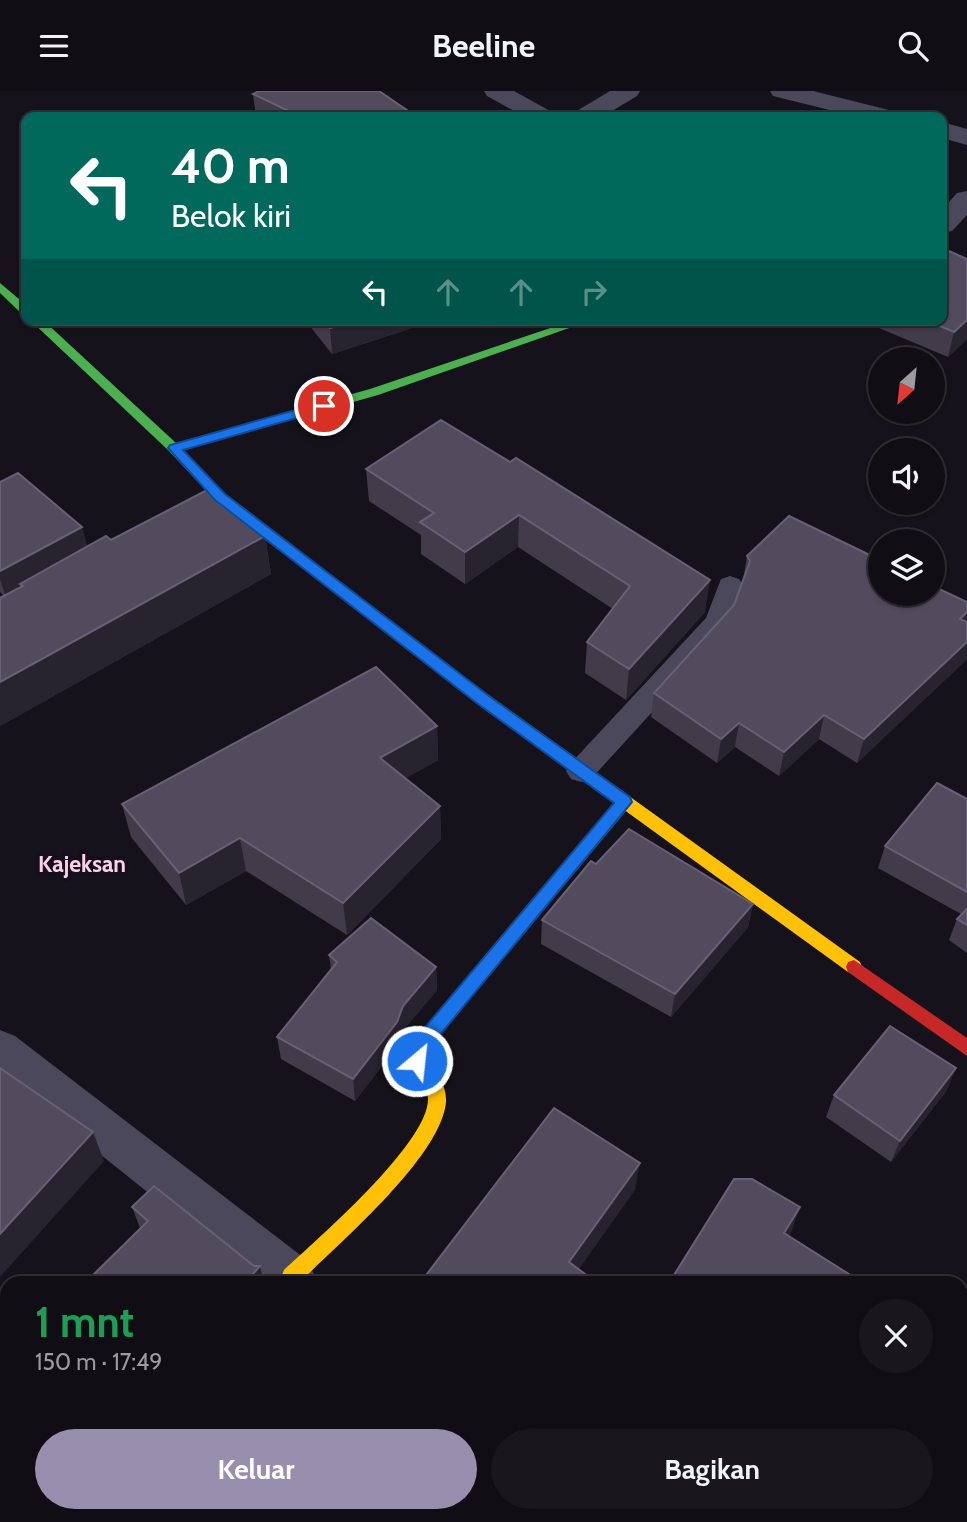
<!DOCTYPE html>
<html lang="id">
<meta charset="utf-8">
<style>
:root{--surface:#100e14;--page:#19171d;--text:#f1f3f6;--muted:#9c9ca0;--line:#302e34;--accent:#988ead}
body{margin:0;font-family:Cabin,sans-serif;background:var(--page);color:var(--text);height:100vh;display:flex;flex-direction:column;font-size:26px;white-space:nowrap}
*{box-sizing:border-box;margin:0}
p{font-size:23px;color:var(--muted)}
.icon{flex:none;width:38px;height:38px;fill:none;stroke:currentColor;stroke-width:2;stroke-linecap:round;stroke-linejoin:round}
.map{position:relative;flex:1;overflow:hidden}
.panel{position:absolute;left:0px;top:1185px;width:968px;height:247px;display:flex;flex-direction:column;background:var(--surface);border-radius:21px 21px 0 0;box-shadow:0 2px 5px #0004,0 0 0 2px var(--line)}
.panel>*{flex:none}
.top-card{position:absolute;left:21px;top:21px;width:926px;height:214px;border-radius:14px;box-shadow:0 2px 5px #0004,0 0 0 2px var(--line);background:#00695c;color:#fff;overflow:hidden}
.needle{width:46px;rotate:207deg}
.fabs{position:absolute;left:868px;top:256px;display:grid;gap:14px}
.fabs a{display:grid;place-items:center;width:77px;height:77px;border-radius:50%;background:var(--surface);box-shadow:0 2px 5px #0004,0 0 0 2px var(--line);font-size:35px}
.pin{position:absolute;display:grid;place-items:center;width:60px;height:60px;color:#fff;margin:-30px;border:4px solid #fff;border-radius:50%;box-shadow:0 2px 7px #0007}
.me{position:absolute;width:77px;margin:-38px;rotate:28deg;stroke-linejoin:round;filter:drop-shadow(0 0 5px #0008)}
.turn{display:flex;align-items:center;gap:24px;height:147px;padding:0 35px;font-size:32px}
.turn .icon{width:91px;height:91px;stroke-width:2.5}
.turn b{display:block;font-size:49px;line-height:60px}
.lanes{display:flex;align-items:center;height:66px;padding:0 35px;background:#0003;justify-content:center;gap:35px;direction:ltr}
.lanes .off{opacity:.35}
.round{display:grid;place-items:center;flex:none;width:74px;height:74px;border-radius:37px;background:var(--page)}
.head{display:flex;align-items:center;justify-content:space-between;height:119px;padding:0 35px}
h1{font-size:42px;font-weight:700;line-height:52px;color:#1e9e55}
.primary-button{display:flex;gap:14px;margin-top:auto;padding:14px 35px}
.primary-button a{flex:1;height:80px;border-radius:42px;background:var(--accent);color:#fff;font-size:28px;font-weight:700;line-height:80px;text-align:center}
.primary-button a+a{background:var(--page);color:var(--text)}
header{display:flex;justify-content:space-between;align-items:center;height:91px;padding:0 35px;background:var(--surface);font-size:32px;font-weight:700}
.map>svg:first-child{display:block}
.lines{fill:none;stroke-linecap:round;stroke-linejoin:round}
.lane{fill:#4c485b;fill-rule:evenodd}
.street{fill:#4c485b;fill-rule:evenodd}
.fast{fill:#4caf50;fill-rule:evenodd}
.slow{fill:#ffc107;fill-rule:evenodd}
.jam{fill:#c62828;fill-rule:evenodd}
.wall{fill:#413b4a}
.shaded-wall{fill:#28242f}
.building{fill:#524b5d;stroke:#686076;stroke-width:2}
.route{fill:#1a73e8;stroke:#114b97;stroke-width:2}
.labels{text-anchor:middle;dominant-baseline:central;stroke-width:7;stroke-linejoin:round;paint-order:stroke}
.quarter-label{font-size:23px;font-weight:bold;fill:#fbd2e3;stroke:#140e1f}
</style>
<header><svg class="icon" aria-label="menu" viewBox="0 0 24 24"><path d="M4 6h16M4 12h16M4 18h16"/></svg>Beeline<svg class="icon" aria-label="search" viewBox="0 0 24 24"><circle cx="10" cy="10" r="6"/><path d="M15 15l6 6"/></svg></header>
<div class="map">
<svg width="967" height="1431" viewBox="0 0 967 1431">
<rect width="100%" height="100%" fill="#15121b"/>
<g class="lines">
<!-- lane -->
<polygon class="lane" points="730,485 739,488 743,494 728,538 591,688 581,691 571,688 566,680 571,672 706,527 721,488"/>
<!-- street -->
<g class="street">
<polygon points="484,0 514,0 552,21 556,26 525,26 487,5"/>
<polygon points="610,0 640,0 637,5 602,26 571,26 575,21"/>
<polygon points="770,0 813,0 897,21 901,26 858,26 773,5"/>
<polygon points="942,31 967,38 967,54 942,47"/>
<polygon points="967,100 967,124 952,140 942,142 942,119 957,102"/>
<polygon points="0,939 15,945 308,1170 315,1186 312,1192 261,1192 0,983"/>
<polygon points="204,1424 260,1424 263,1431 207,1431"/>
</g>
<!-- fast -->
<g class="fast">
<polygon points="0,192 26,214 26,224 22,223 0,202"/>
<polygon points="30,229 43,229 176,352 370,298 574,229 592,229 378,304 183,359 225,403 414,548 416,552 409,557 215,409 169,360"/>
<polygon points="624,705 630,707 632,711 630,715 536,828 530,830 524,828 522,823 524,818 618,707"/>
</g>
<!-- slow -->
<g class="slow">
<polygon points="409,547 860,871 862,876 860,881 854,883 848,881 478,613 404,556 402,552"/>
<path d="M 530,816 L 536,818 L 538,823 L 536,828 L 430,955 L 426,968 C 436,979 447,995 446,1011 C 441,1066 338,1153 299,1192 L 284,1192 L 281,1186 L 284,1179 C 316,1149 430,1051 428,1007 C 427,991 414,983 408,970 L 416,947 L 524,818 Z"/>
</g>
<!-- jam -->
<polygon class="jam" points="854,869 967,947 967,965 848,881 846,876 848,871"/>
</g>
<!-- wall -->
<g class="wall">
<polygon points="253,3 417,26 256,26"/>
<polygon points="967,168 967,248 948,266 867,232 868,229 942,229"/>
<polygon points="305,229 437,229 332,263"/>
<polygon points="441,329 705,521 626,609 585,582 587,551 613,518 518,456 465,493 421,463 421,444 369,410 366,378"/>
<polygon points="0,391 87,456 111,449 265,445 271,483 0,635 0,507 4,505 0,501"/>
<polygon points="747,465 967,511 967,568 857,672 819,648 779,685 735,656 717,672 651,626 654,602 734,514 743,489"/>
<polygon points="437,635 438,669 406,687 440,715 441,748 347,844 246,780 186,814 131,746 122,713"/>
<polygon points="967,708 967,862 949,849 957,828 961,823 878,777 885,755"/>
<polygon points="596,773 753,813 748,836 671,926 541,853 542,829"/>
<polygon points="329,864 436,876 437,899 405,937 398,954 355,1010 281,968 277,946 331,878"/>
<polygon points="947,999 891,1071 826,1026 834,1004"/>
<polygon points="132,1116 264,1192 95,1192 92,1185 140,1137"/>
<polygon points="404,1424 400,1431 271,1431 263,1425"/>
</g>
<!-- shaded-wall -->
<g class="shaded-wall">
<polygon points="356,229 437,229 332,263 330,237"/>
<polygon points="967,229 967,248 948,266 954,241"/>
<polygon points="519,424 518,456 465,493 465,461"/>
<polygon points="82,436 89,461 23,495 20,493 22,498 6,507 0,488 0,480"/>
<polygon points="265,445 271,483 0,635 0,591"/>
<polygon points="710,489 705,521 626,609 629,578"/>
<polygon points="967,521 967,536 960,528"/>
<polygon points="967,551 967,568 857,672 864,648"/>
<polygon points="824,624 819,648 779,685 784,661"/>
<polygon points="739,632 735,656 717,672 721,648"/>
<polygon points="437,635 438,669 383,700 380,667"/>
<polygon points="440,715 441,748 347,844 343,812"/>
<polygon points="240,747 246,780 186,814 179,782"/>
<polygon points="753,813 748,836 671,926 675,903"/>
<polygon points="436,876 437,899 405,937 398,954 355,1010 353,988 403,915"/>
<polygon points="956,977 947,999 891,1071 900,1050"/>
<polygon points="93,1041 104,1070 0,1186 0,1143"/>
<polygon points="640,1072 635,1099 569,1192 569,1171"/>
<polygon points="800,1116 791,1142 776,1168 784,1142"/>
<polygon points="260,1175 264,1192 245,1192"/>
<polygon points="387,1424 404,1424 400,1431 382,1431"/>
<polygon points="781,1424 786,1424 781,1431 776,1431"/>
</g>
<!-- building -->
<g class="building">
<polygon points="259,0 379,0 417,26 315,26 313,24 310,26 301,26 253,3"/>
<polygon points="942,157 967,168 967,229 954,241 926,229 942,229"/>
<polygon points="324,229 356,229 330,237"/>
<polygon points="441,329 510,371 516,367 710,489 629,578 587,551 630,495 519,424 465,461 420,431 434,422 366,378"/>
<polygon points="18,382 82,436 0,480 0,391"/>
<polygon points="209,398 265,445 0,591 0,507 23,495 20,493 106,445 111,449"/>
<polygon points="789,425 880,469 880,502 933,502 933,495 967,511 967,521 960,528 967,531 967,551 864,648 824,624 784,661 739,632 721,648 654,602 734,514 750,470 747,465"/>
<polygon points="376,576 437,635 380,667 440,715 343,812 240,747 179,782 122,713"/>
<polygon points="937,692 967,708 967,801 885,755"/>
<polygon points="629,738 753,813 675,903 542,829 591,770 596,773"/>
<polygon points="967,818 967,834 957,828"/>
<polygon points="371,827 436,876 403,915 397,931 353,988 277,946 337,871 329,864"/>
<polygon points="890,935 956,977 900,1050 834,1004"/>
<polygon points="0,977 93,1041 0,1143"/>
<polygon points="554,1017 640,1072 569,1171 597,1192 420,1192"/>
<polygon points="734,1088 752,1088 800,1116 784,1142 863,1192 669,1192"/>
<polygon points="154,1095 254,1175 260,1175 245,1192 100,1192 92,1185 148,1130 132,1116"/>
<polygon points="961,1253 967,1257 967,1431 921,1431 925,1424 961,1424 961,1375 962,1373 961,1372"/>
<polygon points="0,1371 7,1378 7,1424 60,1424 68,1431 0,1431"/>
<polygon points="282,1424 387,1424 382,1431 290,1431"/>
<polygon points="610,1424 781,1424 776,1431 605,1431"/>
</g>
<!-- route -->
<polygon class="route" points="324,311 331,315 329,318 183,359 225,403 489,605 630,706 632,711 430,956 423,975 417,977 411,975 408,970 416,947 614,712 478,613 215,409 168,357 170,354"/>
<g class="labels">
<!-- quarter labels -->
<g class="quarter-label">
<text x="82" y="773">Kajeksan</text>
</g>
</g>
</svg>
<div class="fabs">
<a><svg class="needle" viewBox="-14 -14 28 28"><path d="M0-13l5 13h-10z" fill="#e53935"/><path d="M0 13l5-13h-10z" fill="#9c9ca0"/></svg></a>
<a><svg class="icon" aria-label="sound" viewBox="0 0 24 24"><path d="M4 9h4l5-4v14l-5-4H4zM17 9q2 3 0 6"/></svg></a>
<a><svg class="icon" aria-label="layers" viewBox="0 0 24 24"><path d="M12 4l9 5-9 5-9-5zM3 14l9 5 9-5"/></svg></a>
</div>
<div class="pin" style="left:324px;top:315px;background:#d93025"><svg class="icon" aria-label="arrive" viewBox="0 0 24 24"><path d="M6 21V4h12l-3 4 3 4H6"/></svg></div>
<svg class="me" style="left:417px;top:970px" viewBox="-20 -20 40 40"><circle r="17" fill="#1a73e8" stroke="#fff" stroke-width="3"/><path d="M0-11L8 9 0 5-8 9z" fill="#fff"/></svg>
<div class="top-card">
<div class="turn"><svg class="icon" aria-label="left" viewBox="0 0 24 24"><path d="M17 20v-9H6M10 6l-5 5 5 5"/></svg><div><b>40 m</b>Belok kiri</div></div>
<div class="lanes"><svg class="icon" aria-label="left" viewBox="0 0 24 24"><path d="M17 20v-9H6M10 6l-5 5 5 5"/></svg><svg class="icon off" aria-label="ahead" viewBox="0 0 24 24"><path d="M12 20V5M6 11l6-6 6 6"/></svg><svg class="icon off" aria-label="ahead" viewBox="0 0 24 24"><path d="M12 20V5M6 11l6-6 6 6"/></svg><svg class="icon off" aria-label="right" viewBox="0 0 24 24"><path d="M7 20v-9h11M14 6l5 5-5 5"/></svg></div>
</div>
<section class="panel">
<div class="head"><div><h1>1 mnt</h1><p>150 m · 17:49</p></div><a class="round"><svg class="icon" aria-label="close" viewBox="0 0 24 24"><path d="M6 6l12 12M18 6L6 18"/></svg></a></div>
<div class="primary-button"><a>Keluar</a><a>Bagikan</a></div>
</section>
</div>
